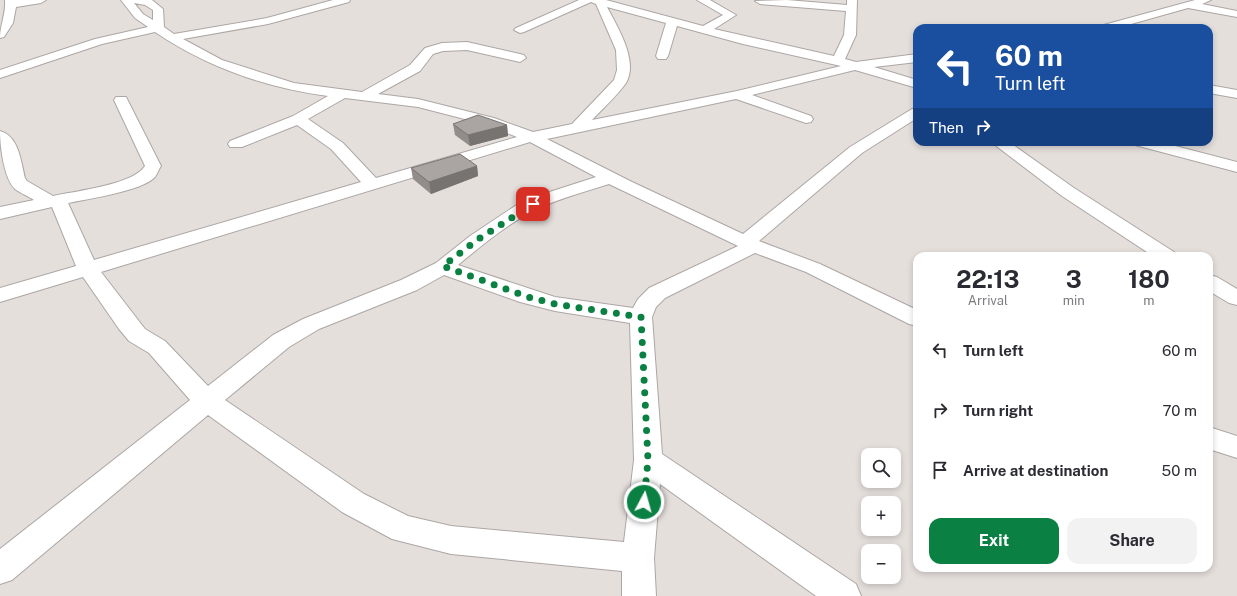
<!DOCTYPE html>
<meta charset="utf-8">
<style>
:root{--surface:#fff;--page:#f2f2f3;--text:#2b2b33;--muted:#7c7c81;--accent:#0b8043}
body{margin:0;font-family:"Public Sans",sans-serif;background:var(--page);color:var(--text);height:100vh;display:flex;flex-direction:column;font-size:15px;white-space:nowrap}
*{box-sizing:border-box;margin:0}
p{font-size:13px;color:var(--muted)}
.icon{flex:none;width:22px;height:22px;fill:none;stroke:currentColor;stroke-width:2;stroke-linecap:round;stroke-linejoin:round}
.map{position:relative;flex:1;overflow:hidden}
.panel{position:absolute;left:913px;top:252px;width:300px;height:320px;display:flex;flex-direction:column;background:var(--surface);border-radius:12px;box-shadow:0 2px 6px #0003}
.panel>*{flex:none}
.guide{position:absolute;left:913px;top:24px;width:300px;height:122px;border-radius:12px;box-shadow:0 2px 6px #0003;background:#1a4fa0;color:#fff;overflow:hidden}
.fabs{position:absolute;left:861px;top:448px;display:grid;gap:8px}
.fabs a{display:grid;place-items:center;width:40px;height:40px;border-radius:8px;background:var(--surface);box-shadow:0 2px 6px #0003;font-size:20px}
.pin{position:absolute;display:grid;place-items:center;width:34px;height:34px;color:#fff;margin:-17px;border-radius:8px;box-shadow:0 2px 6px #0006}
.me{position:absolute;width:44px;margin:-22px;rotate:6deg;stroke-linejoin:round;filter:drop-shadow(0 0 3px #0008)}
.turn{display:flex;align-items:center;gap:14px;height:84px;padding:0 16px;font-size:18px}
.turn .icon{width:52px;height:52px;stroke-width:2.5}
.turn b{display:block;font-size:28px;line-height:34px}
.then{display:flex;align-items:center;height:38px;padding:0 16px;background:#0003;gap:8px;font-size:15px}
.eta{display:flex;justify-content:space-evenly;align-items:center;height:68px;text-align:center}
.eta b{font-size:24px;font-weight:700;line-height:28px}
.cta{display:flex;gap:8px;margin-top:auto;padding:8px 16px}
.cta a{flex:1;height:46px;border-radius:12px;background:var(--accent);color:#fff;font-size:16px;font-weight:700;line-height:46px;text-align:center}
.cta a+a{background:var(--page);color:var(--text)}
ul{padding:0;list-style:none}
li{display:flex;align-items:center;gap:12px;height:60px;padding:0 16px}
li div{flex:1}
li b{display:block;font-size:15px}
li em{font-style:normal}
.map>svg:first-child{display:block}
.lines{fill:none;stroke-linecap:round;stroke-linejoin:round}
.street-casing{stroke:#aca6a4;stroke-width:2}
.street{fill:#fff;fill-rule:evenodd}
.wall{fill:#928d8b}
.shaded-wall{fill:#777371}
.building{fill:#aaa4a2;stroke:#777371}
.route{stroke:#0b8043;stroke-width:7;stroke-dasharray:0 12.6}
</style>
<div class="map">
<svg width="1237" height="596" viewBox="0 0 1237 596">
<rect width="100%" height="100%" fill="#e5dfdc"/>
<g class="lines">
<!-- street casing -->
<g class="street-casing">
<g id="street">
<path d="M 5,0 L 46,0 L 41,3 L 16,7 L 13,23 L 4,37 L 0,38 C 0,25 6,14 5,0 Z"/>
<path d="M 121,0 L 152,0 L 163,9 L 164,27 L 174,34 L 267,18 L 333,0 L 350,0 L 349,2 L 268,24 L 183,39 L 222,60 L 294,83 L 362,92 L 410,65 L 425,48 L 442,43 L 467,42 L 524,55 L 526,58 L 520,62 L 467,50 L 443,51 L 433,54 L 420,71 L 378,94 L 418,99 L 494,118 L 533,132 L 572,124 L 614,80 L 617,70 L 616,50 L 596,4 L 591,2 L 524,32 L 520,33 L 514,30 L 516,28 L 579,0 L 606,0 L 703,26 L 723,15 L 697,0 L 710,0 L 736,15 L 714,29 L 834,56 L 844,35 L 846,11 L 760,4 L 755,1 L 787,0 L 847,5 L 847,0 L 857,0 L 856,35 L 845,59 L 856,62 L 917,54 L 917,62 L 874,67 L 917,80 L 917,88 L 855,70 L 752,95 L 811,116 L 813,119 L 811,122 L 806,123 L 736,99 L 547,139 L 632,182 L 743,234 L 850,147 L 912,109 L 917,108 L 917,118 L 862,153 L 759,241 L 820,264 L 917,310 L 917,326 L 909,324 L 806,272 L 755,253 L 665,298 L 656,307 L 652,317 L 662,454 L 856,584 L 861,596 L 816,596 L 660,484 L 654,558 L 656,596 L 622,596 L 622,571 L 451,554 L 392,539 L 342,512 L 208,415 L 12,580 L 0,584 L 0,549 L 190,400 L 149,353 L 129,341 L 119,329 L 83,277 L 0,302 L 0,288 L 76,266 L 52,207 L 0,219 L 0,207 L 34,200 C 28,196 20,193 15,189 C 4,179 0,146 0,131 C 19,136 21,162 25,178 L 27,181 L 53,196 C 75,191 133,185 145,166 L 114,100 L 116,97 L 126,97 L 161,166 C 159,169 157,174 155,177 C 142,191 88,199 68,203 L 94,260 L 361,182 L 331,149 L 297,125 L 242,147 L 230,147 L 228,144 L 230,141 L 293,116 L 328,96 C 266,88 207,67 155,32 L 102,44 L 0,78 L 0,70 L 95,39 L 148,27 L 135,18 ZM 134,3 L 145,5 L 153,10 L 153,20 L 143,14 ZM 607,7 L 666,23 L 656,56 L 658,59 L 666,59 L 668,56 L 677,26 L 743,44 L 841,66 L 737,91 L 592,120 C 603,108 617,96 626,83 C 639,61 617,26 607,7 ZM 345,98 L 418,107 L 484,124 L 517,137 L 376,178 L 343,143 L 308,119 ZM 530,142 L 596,177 L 534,197 L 518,204 L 470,236 L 436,263 L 401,280 L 303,319 L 273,335 L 208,386 L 165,341 L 145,329 L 101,272 ZM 609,184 L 738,246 L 649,288 L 638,299 L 633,308 L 555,297 L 458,265 C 481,246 506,225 533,211 C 557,199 584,192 609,184 ZM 444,275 L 520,302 L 555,311 L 630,323 L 634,460 L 624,542 L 451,526 L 408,516 L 364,494 L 225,400 L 289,347 L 319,329 L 417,290 Z"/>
<polygon points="1195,0 1211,0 1202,4 1237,11 1237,17 1188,8 1117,28 1098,28 1100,26"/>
<polygon points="1209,85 1237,90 1237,98 1209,93"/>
<polygon points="991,142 1009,142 1074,188 1174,252 1177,256 1153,256 1062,196"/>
<polygon points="1133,142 1160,142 1237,162 1237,172 1135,145"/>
<polygon points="1209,275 1217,277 1237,289 1237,305 1229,303 1209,291"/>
<polygon points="1209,427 1237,436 1237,458 1209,449"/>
</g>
</g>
<!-- street -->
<use href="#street" class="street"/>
</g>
<!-- wall -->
<g class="wall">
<polygon points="453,124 507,125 508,136 470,146 455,135"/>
<polygon points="477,166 478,176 431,194 413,179 411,168"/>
</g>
<!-- shaded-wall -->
<g class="shaded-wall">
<polygon points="507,125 508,136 470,146 468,135"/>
<polygon points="477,166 478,176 431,194 429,182"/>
</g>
<!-- building -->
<g class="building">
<polygon points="478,115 507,125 468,135 453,124"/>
<polygon points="460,154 477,166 429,182 411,168"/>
</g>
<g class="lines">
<!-- route -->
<polyline class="route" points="533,204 477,240 443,266 528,297 555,304 641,317 648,460 644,502"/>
</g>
</svg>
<div class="fabs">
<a><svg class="icon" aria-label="search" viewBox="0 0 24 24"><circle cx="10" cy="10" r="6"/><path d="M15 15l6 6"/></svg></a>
<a>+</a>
<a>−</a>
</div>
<div class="pin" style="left:533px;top:204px;background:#d93025"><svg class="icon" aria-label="arrive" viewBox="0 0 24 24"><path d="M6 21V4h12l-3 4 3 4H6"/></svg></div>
<svg class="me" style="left:644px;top:502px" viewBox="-20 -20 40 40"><circle r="17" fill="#0b8043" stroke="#fff" stroke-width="3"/><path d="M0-11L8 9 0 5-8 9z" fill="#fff"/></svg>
<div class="guide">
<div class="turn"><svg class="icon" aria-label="left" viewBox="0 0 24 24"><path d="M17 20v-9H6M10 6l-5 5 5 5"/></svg><div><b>60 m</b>Turn left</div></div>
<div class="then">Then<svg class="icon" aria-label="right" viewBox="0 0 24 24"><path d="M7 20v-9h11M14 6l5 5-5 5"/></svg></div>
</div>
<section class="panel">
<div class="eta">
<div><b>22:13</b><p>Arrival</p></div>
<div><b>3</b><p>min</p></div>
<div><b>180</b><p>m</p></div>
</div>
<ul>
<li><svg class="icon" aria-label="left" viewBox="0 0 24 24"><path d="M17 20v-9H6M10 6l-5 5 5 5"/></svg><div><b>Turn left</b></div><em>60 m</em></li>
<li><svg class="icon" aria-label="right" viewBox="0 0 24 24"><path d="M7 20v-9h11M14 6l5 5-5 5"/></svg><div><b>Turn right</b></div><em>70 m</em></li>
<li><svg class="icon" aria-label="arrive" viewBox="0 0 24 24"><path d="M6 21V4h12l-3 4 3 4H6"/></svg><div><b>Arrive at destination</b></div><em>50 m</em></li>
</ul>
<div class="cta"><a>Exit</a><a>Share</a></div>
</section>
</div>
